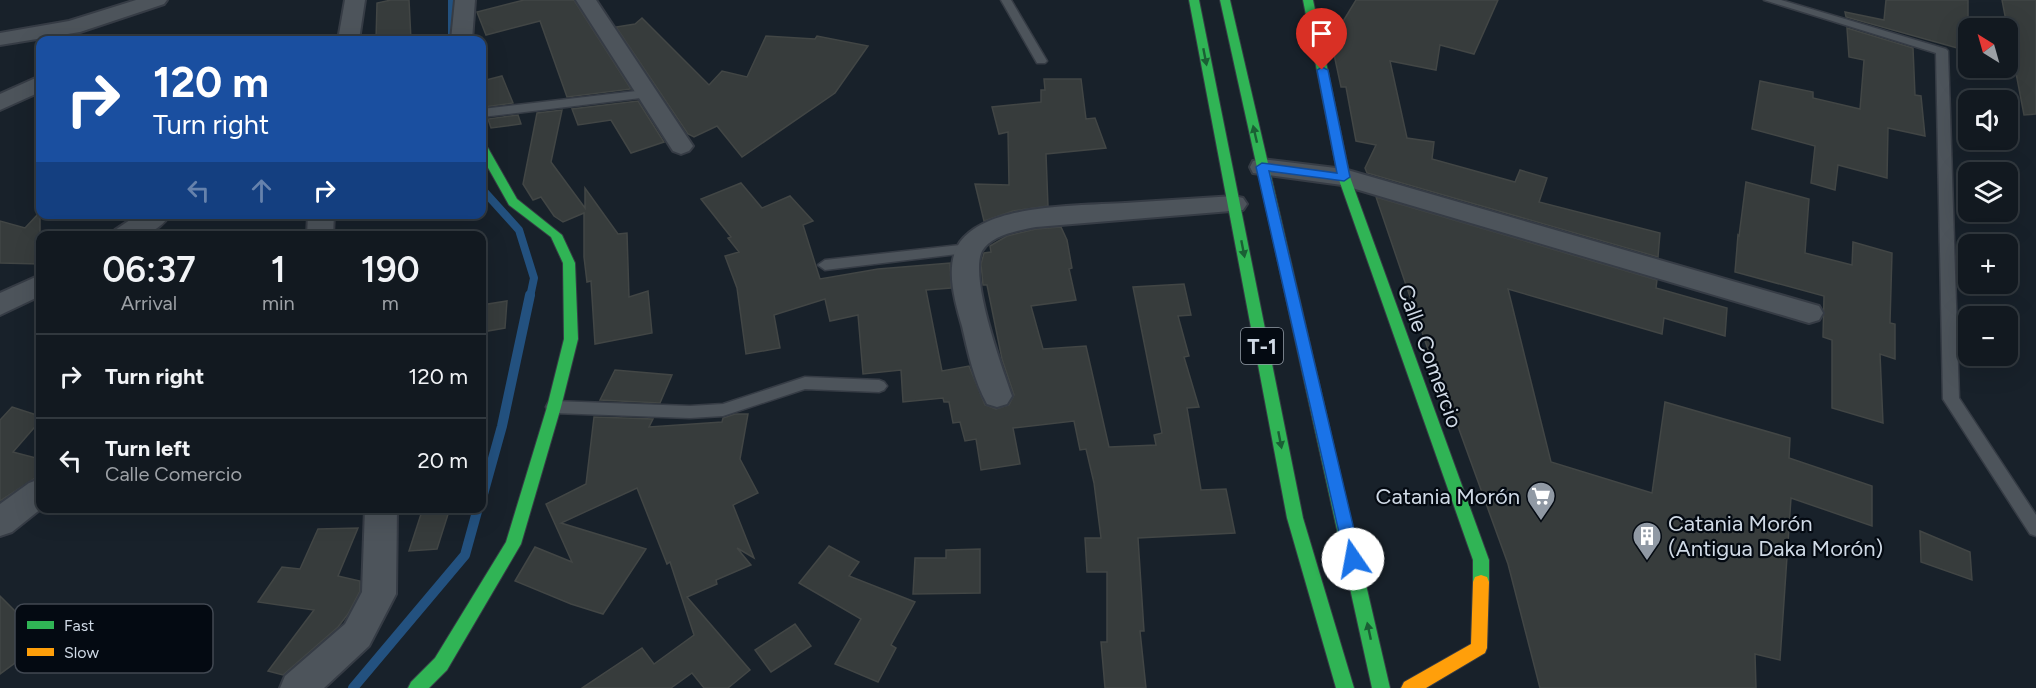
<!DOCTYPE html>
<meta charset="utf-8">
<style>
:root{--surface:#121920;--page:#1b2229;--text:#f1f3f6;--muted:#9ca0a5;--line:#31383e}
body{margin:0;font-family:Figtree,sans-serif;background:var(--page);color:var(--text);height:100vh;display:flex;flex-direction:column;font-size:22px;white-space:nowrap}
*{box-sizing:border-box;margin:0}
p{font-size:20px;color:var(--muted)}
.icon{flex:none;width:33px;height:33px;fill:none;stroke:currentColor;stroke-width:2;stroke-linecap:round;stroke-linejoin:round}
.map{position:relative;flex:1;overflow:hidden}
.side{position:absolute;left:36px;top:231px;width:450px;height:282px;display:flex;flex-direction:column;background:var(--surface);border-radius:12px;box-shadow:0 6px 24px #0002,0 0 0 2px var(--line)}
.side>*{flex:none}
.guide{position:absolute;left:36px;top:36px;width:450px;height:183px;border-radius:12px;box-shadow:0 6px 24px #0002,0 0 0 2px var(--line);background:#1a4fa0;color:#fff;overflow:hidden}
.needle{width:39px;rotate:323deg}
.controls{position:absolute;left:1958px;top:18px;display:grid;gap:12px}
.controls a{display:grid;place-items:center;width:60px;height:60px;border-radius:12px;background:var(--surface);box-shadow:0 6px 24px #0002,0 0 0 2px var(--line);font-size:30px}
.pin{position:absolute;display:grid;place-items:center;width:51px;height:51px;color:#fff;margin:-62px -26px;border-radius:50% 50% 50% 0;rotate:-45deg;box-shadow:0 0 6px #0007}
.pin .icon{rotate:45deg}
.me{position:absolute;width:66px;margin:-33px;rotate:348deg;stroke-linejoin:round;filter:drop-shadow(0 0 4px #0008)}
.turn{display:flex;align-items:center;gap:21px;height:126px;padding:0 18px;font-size:27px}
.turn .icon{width:78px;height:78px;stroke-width:2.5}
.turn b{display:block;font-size:42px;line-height:51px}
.lanes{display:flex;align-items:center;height:57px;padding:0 18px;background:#0003;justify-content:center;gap:30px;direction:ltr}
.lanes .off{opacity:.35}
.eta{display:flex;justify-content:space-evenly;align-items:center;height:102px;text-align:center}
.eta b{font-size:36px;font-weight:600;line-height:42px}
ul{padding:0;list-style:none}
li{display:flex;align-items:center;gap:18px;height:84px;padding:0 18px;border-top:2px solid var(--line)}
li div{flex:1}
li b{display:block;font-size:22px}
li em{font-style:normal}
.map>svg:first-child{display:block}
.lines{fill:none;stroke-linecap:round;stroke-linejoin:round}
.stream-far1{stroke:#23517f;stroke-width:8}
.stream{stroke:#23517f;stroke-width:10}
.building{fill:#373c3c;stroke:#424645;stroke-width:1.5}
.lane-casing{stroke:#363c45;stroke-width:3}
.street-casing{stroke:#363c45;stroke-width:4}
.fast-casing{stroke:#363c45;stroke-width:2}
.slow-casing{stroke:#363c45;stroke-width:2}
.lane{fill:#4d545b;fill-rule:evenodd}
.street{fill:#4d545b;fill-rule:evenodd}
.fast{fill:#30b455;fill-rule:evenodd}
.slow{fill:#ff9f0a;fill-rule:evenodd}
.oneway{fill:#1a5f34}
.route{fill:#1a73e8;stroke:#114b97;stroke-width:1.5}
.labels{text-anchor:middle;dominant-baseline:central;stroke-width:4.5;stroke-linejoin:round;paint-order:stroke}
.shield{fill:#040a12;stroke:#939ca6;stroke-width:1.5}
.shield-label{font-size:21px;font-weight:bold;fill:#d0dae6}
.street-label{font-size:22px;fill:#d0dae6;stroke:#040a12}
.poi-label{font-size:22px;fill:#d0dae6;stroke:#040a12;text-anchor:end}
.key{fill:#040a12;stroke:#414852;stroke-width:1.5}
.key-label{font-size:16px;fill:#d0dae6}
</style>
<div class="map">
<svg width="2036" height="688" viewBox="0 0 2036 688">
<rect width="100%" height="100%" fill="#18212a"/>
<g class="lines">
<!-- stream-far1 -->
<g class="stream-far1">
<polyline points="452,0 452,40"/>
<polyline points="482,189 519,230 534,278 530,297"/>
</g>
<!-- stream -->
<g class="stream">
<polyline points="482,498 502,426 530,295"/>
<polyline points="353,688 465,555 478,508"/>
</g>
</g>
<!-- building -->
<g class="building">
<polygon points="391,0 409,0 411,40 376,40 377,3"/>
<polygon points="524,0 574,0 631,89 567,97 540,21 486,35 477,12"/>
<polygon points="1356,0 1498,0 1474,54 1440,45 1436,70 1390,61 1407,138 1434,142 1432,159 1515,182 1520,170 1547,178 1539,202 1660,233 1658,257 1367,173 1365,168 1376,145 1356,141 1346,87 1341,87 1329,31 1332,20 1342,23"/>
<polygon points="1886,0 1968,0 1968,51 1846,17 1845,12 1884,20"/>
<polygon points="2002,0 2036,0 2036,114 2024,115"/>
<polygon points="642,18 709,85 722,71 747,77 766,36 815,39 817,36 868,46 835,93 742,157 717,126 694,137 688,134 616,27 635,24"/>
<polygon points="1847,28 1913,48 1915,95 1921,96 1925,136 1888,128 1887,178 1838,165 1835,190 1811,183 1815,146 1752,129 1760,81 1813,92 1813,98 1860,109 1864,60 1849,57"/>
<polygon points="502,76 513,103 484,107 482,81"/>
<polygon points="1044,79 1081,79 1086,119 1095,118 1106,148 1046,154 1048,206 1013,211 984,221 975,184 1009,185 1008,132 999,134 992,107 1041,102 1041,90 1045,90"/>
<polygon points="638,101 664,142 631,153 611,120 578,125 572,109"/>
<polygon points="562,110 551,162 585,208 585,188 618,234 627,233 629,297 648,291 652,333 595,344 591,281 587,282 584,257 584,213 563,222 554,216 541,197 533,200 523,184 537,113"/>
<polygon points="518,115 521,124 491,128 488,119"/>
<polygon points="1746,182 1809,199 1805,253 1852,265 1853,242 1892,253 1890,323 1895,324 1895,359 1880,354 1883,423 1832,408 1832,340 1823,337 1824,296 1735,272 1738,235 1739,236"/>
<polygon points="741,183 762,208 790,196 813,221 803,225 820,279 878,269 950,263 951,288 926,290 942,371 969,366 985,405 996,409 1009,405 1014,395 1002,359 987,285 983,285 981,264 984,253 991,252 990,246 1007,236 1036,229 1061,227 1067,240 1072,268 1069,269 1076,300 1031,306 1043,349 1086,346 1109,447 1156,445 1154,435 1162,433 1133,287 1184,284 1191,315 1178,316 1189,356 1184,357 1199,407 1187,408 1201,490 1226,489 1235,533 1138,538 1144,631 1140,631 1146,688 1105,688 1101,642 1107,642 1107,572 1087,572 1085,538 1101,538 1094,483 1086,449 1080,450 1074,421 1013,428 1020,464 981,470 976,439 965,441 960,422 953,423 949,402 944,402 943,398 903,402 901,370 863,374 858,315 830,321 825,299 774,315 780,348 746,354 737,288 725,256 739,252 728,238 731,237 701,199"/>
<polygon points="1376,197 1657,280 1656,288 1727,308 1725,336 1664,318 1662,334 1508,289 1551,462 1652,493 1665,402 1790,438 1789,458 1872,486 1872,526 1791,498 1780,660 1755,654 1756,688 1540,688 1508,564 1456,421 1452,420"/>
<polygon points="40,212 40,264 0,263 0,221 25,228"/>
<polygon points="507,301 505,328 482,332 482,305"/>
<polygon points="615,370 672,375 660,403 600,400"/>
<polygon points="12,407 40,416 40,421 13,452 40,459 40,472 34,479 0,501 0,420"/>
<polygon points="735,414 748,414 740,459 758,493 733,505 754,558 737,548 751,565 716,580 717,584 687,597 750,670 728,688 704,688 692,673 671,688 582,688 642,648 654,664 694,635 670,562 667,564 637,488 561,523 646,549 603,614 571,604 515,581 535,547 572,562 546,504 586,484 594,417 653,419 649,427 722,422 723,418"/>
<polygon points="423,508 450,508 437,549 409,551"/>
<polygon points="358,528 338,576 360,581 360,591 348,614 338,627 283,675 268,671 314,610 258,602 282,567 300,569 318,529"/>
<polygon points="1920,531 1970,552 1972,580 1921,562"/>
<polygon points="829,546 859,562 849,576 915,602 891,645 896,648 878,682 835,664 861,619 799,583"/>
<polygon points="980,549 980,593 913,594 915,558 946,558 946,550"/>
<polygon points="0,596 45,641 0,674"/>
<polygon points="795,624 811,646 771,672 755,650"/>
</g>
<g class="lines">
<!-- lane casing -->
<g class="lane-casing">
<g id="lane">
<polygon points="1001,0 1011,0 1047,61 1045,63 1037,63"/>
<polygon points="1764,0 1781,0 1946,49 1948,51 1959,398 2036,515 2036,536 2030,534 1943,399 1936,53"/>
<polygon points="645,90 649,91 649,97 482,117 482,109"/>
<polygon points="969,244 974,246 976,249 974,252 825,270 818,265 825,260"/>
<polygon points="805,377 879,380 884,382 887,386 884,390 879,392 805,389 723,416 690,418 554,413 548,411 546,407 548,403 554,401 690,406 723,404"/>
</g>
</g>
<!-- street casing -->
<g class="street-casing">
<g id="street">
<polygon points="136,0 167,0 164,4 80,32 0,45 0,33 69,21"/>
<polygon points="345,0 365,0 359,40 338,40"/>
<polygon points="455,0 475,0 472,40 451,40"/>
<polygon points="576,0 596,0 693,146 689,151 681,154 673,151"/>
<polygon points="40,76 40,92 0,110 0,94"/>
<polygon points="1262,159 1344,169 1819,306 1823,313 1819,320 1809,323 1342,185 1253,173 1250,167 1253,161"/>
<path d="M 1234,196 L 1243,198 L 1247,204 L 1243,210 L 1036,227 C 1020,230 991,235 982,251 C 969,278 1002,367 1012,396 L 1007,404 L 997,407 L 987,404 C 974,381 968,352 962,326 C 955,302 944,265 960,242 C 989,203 1081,206 1125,203 C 1161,201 1198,198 1234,196 Z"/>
<path d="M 139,214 L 170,214 C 157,237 134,236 111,236 L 115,230 Z"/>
<polygon points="308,214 334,214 333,236 307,236"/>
<polygon points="40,275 40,296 0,315 0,293"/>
<polygon points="40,479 42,508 12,532 0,536 0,504 29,483"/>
<polygon points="365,508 397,508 396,594 369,646 324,688 280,688 285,676 345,624 362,592"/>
</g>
</g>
<!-- fast casing -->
<g class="fast-casing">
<g id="fast">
<polygon points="1189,0 1199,0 1303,518 1354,688 1336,688 1287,518"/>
<polygon points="1220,0 1230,0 1390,688 1372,688"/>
<polygon points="1303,0 1313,0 1350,177 1489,560 1489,582 1487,587 1481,589 1475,587 1473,582 1473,560 1338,177"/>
<polygon points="482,144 488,148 517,199 562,235 575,263 578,339 561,407 521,544 447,670 429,688 408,688 411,682 435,658 506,542 547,407 564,339 563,263 551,237 509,205 482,157"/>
</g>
</g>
<!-- slow casing -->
<g class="slow-casing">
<polygon id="slow" points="1481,575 1487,577 1489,582 1487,648 1485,653 1426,688 1401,688 1404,682 1471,644 1473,582 1475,577"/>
</g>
<!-- lane -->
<use href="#lane" class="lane"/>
<!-- street -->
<use href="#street" class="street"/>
<!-- fast -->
<use href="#fast" class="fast"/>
<!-- slow -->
<use href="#slow" class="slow"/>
</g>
<!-- one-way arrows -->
<defs><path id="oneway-solid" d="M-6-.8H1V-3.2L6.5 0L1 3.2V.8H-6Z" transform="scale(1.5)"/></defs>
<g class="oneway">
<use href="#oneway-solid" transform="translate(1205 57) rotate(79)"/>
<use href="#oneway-solid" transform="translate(1255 134) rotate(-103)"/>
<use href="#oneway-solid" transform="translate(1243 249) rotate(79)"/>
<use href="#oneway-solid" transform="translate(1280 440) rotate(79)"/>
<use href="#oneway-solid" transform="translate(1369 631) rotate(-102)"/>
</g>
<!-- route -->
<polygon class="route" points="1322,67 1328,70 1350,177 1344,181 1269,171 1361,559 1359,564 1353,566 1347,564 1345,559 1256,167 1262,163 1337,173 1317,70"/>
<!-- icons -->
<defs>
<g id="supermarket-pin" transform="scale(1.5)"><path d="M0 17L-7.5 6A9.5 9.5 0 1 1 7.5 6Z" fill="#9099a4" stroke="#040a12"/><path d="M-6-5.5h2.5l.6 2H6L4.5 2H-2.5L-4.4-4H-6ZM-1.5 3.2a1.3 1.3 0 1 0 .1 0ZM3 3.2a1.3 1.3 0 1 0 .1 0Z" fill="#fff"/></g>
<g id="building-pin" transform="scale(1.5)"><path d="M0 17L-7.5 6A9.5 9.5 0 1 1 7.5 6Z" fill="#9099a4" stroke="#040a12"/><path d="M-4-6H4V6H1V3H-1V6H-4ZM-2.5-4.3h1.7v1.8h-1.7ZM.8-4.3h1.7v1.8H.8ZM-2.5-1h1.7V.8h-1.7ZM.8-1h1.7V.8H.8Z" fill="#fff"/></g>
</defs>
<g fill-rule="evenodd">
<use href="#supermarket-pin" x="1541" y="496"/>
<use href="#building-pin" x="1647" y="536"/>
</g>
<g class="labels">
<!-- shield labels -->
<rect class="shield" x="1241" y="328" width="42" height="36" rx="4.5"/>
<g class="shield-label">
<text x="1262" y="346">T-1</text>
</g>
<!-- street labels -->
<g class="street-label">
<text transform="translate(1430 356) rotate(70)">Calle Comercio</text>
</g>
<!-- poi labels -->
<g class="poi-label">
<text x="1520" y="496">Catania Morón</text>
<text x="1668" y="523" text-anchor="start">Catania Morón<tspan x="1668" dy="25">(Antigua Daka Morón)</tspan></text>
</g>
</g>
<!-- legend -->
<rect x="15" y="604" width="198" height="69" rx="9" class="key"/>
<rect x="27" y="621" width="27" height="8" fill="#30b455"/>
<rect x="27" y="648" width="27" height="8" fill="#ff9f0a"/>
<g class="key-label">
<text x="64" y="631">Fast</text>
<text x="64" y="658">Slow</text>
</g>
</svg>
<div class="controls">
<a><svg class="needle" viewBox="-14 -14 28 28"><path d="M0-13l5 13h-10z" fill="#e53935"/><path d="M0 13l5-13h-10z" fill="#9ca0a5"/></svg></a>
<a><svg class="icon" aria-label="sound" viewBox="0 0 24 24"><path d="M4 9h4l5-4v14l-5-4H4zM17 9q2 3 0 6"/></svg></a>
<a><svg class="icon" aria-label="layers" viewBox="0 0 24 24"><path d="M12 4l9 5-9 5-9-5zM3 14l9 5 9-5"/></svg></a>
<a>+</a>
<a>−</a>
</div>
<div class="pin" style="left:1322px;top:70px;background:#d93025"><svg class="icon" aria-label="arrive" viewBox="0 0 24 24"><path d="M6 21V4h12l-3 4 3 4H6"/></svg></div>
<svg class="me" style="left:1353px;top:559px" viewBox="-20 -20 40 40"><circle r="19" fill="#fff"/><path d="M0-13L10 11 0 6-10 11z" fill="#1a73e8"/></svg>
<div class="guide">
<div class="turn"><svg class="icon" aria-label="right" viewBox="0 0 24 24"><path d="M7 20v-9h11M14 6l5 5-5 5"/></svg><div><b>120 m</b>Turn right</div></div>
<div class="lanes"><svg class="icon off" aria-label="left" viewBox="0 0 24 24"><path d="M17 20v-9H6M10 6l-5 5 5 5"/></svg><svg class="icon off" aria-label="ahead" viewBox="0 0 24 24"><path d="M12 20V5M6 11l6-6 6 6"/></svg><svg class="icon" aria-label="right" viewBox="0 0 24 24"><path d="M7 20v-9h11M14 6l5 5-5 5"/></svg></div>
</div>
<section class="side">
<div class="eta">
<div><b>06:37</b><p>Arrival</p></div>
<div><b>1</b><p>min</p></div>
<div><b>190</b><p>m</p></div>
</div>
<ul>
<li><svg class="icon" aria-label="right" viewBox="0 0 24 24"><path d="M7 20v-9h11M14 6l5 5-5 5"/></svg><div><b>Turn right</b></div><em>120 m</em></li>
<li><svg class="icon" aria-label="left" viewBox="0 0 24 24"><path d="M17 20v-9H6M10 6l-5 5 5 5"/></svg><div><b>Turn left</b><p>Calle Comercio</p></div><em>20 m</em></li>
</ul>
</section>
</div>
